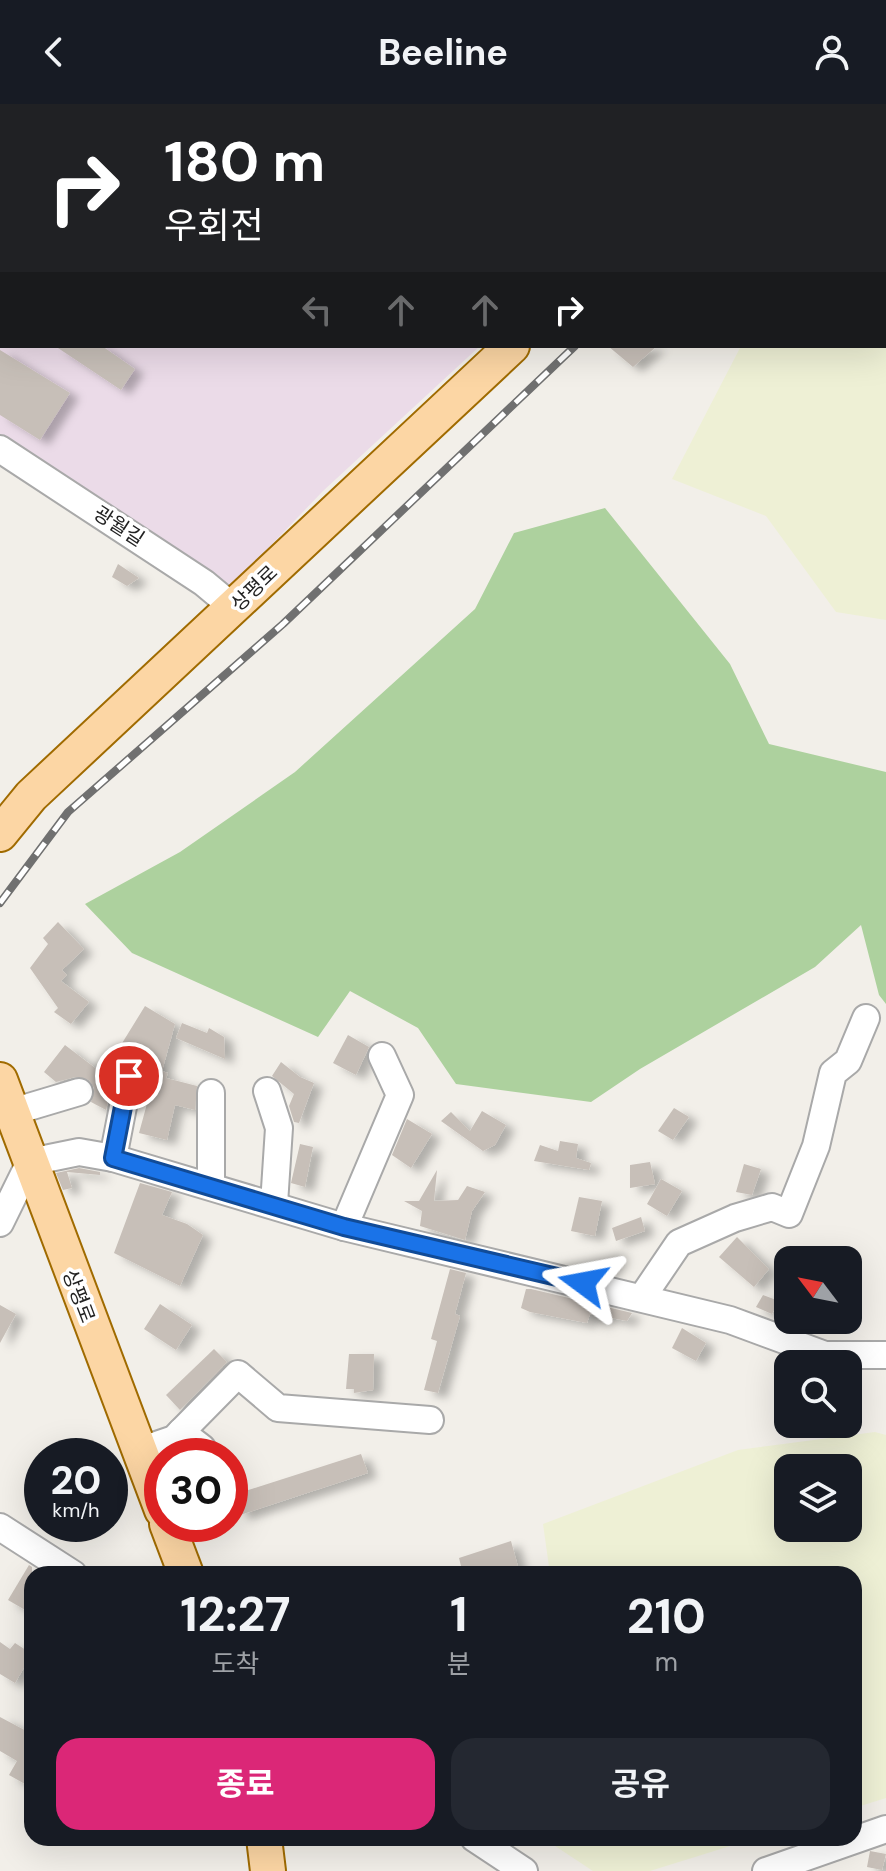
<!DOCTYPE html>
<html lang="ko">
<meta charset="utf-8">
<style>
:root{--surface:#171b24;--page:#242831;--text:#f1f3f6;--muted:#9ea1a6;--accent:#db2777}
body{margin:0;font-family:"DM Sans","Noto Sans KR",sans-serif;background:var(--page);color:var(--text);height:100vh;display:flex;flex-direction:column;font-size:30px;white-space:nowrap}
*{box-sizing:border-box;margin:0}
p{font-size:26px;color:var(--muted)}
.icon{flex:none;width:44px;height:44px;fill:none;stroke:currentColor;stroke-width:2;stroke-linecap:round;stroke-linejoin:round}
.map{position:relative;flex:1;overflow:hidden}
.details{position:absolute;left:24px;top:1462px;width:838px;height:280px;display:flex;flex-direction:column;background:var(--surface);border-radius:24px;box-shadow:0 8px 32px #0002}
.details>*{flex:none}
.guide{position:absolute;left:0px;top:0px;width:886px;height:244px;box-shadow:0 8px 32px #0002;background:#202124;color:#fff;overflow:hidden}
.needle{width:52px;rotate:302deg}
.tools{position:absolute;left:774px;top:1142px;display:grid;gap:16px}
.tools a{display:grid;place-items:center;width:88px;height:88px;border-radius:16px;background:var(--surface);box-shadow:0 8px 32px #0002;font-size:40px}
.speed{position:absolute;left:24px;top:1334px;display:flex;gap:16px;font-size:40px;font-weight:700;text-align:center}
.speed>*{display:grid;place-content:center;width:104px;height:104px;border-radius:50%;background:var(--surface);box-shadow:0 8px 32px #0002;line-height:1}
.speed small{font-size:20px;font-weight:400}
.speed .limit{border:12px solid #d22;background:#fff;color:#111}
.pin{position:absolute;display:grid;place-items:center;width:68px;height:68px;color:#fff;margin:-34px;border:4px solid #fff;border-radius:50%;box-shadow:0 2px 8px #0007}
.me{position:absolute;width:88px;margin:-44px;rotate:283deg;stroke-linejoin:round;filter:drop-shadow(0 0 6px #0008)}
.turn{display:flex;align-items:center;gap:28px;height:168px;padding:0 32px;font-size:36px}
.turn .icon{width:104px;height:104px;stroke-width:2.5}
.turn b{display:block;font-size:56px;line-height:68px}
.lanes{display:flex;align-items:center;height:76px;padding:0 32px;background:#0003;justify-content:center;gap:40px;direction:ltr}
.lanes .off{opacity:.35}
.eta{display:flex;justify-content:space-evenly;align-items:center;height:136px;text-align:center}
.eta b{font-size:48px;font-weight:700;line-height:56px}
.button{display:flex;gap:16px;margin-top:auto;padding:16px 32px}
.button a{flex:1;height:92px;border-radius:24px;background:var(--accent);color:#fff;font-size:32px;font-weight:700;line-height:92px;text-align:center}
.button a+a{background:var(--page);color:var(--text)}
header{display:flex;justify-content:space-between;align-items:center;height:104px;padding:0 32px;background:var(--surface);font-size:36px;font-weight:700}
.map>svg:first-child{display:block}
.industrial{fill:#ebdbe8}
.farmland{fill:#eef0d5;fill-rule:evenodd}
.forest{fill:#add19e}
.building{fill:#c7bfb8;filter:url(#shadow)}
.lines{fill:none;stroke-linecap:round;stroke-linejoin:round}
.minor-casing{stroke:#a9a9a9;stroke-width:30}
.major-casing{stroke:#a06b00;stroke-width:38}
.minor{stroke:#fff;stroke-width:26}
.major{stroke:#fcd6a4;stroke-width:34}
.rail-casing{stroke:#707070;stroke-width:8}
.rail{stroke:#fff;stroke-width:5;stroke-dasharray:15;stroke-linecap:butt}
.route-casing{stroke:#114b97;stroke-width:20}
.route{stroke:#1a73e8;stroke-width:14}
.labels{text-anchor:middle;dominant-baseline:central;stroke-width:7;stroke-linejoin:round;paint-order:stroke}
.street-label{font-size:20px;fill:#222;stroke:#fff}
</style>
<header><svg class="icon" aria-label="back" viewBox="0 0 24 24"><path d="M15 5l-7 7 7 7"/></svg>Beeline<svg class="icon" aria-label="person" viewBox="0 0 24 24"><circle cx="12" cy="8" r="4"/><path d="M4 21q1-7 8-7t8 7"/></svg></header>
<div class="map">
<svg width="886" height="1767" viewBox="0 0 886 1767">
<defs>
<filter id="shadow"><feDropShadow dx="9" dy="5" stdDeviation="4" flood-color="#0004"/></filter>
</defs>
<rect width="100%" height="100%" fill="#f2efe9"/>
<!-- industrial -->
<polygon class="industrial" points="0,0 572,0 573,2 2,2 2,242 480,242 323,387 230,484 0,330"/>
<!-- farmland -->
<g class="farmland">
<polygon points="611,0 886,0 886,516 836,508 766,412 672,375 741,242 884,242 884,2"/>
<path d="M 875,1328 L 886,1331 L 886,1694 L 854,1704 L 854,1470 L 550,1470 L 543,1420 L 738,1346 ZM 788,1364 L 848,1364 L 848,1424 L 788,1424 Z"/>
<polygon points="543,1734 756,1734 650,1767 593,1767"/>
</g>
<!-- forest -->
<polygon class="forest" points="605,404 730,560 769,640 886,668 886,900 879,891 861,821 815,863 640,965 591,998 456,980 418,924 350,887 318,933 132,849 85,800 180,748 295,668 475,505 514,429"/>
<!-- building -->
<g class="building">
<polygon points="55,242 102,242 135,265 121,286"/>
<polygon points="608,242 657,242 633,263"/>
<polygon points="0,246 70,289 40,336 0,311"/>
<polygon points="118,460 139,474 127,482 112,473"/>
<polygon points="58,818 84,845 62,866 67,871 61,877 89,898 71,920 54,908 58,904 30,864 48,840 43,834"/>
<polygon points="145,902 175,920 162,967 168,969 166,974 197,982 195,1006 175,1001 167,1036 139,1029 151,985 143,984 144,968 139,960 125,957 116,962 106,1006 91,998 94,984 89,976 75,973 56,978 44,968 65,941 103,970"/>
<polygon points="182,919 207,929 209,924 224,933 225,955 176,934"/>
<polygon points="348,931 369,943 356,971 333,959"/>
<polygon points="281,958 300,973 314,979 299,1019 294,1018 289,1002 294,990 272,972"/>
<polygon points="674,1004 689,1013 673,1036 658,1027"/>
<polygon points="482,1007 506,1021 495,1041 483,1047 441,1017 451,1008 470,1027"/>
<polygon points="407,1015 432,1030 411,1064 392,1051"/>
<polygon points="560,1037 578,1040 576,1054 591,1059 589,1066 534,1057 540,1041 558,1047"/>
<polygon points="300,1040 313,1043 305,1083 291,1079"/>
<polygon points="650,1058 655,1080 630,1084 630,1061"/>
<polygon points="744,1060 761,1065 752,1091 736,1088"/>
<polygon points="79,1064 100,1068 100,1071 67,1068 72,1084 63,1086 56,1069"/>
<polygon points="437,1066 434,1097 458,1096 467,1082 485,1088 472,1107 465,1136 420,1122 422,1107 404,1097 419,1097"/>
<polygon points="661,1075 682,1087 667,1112 647,1100"/>
<polygon points="140,1079 172,1088 162,1111 187,1120 203,1131 180,1182 114,1149"/>
<polygon points="579,1093 602,1097 595,1132 571,1127"/>
<polygon points="641,1113 645,1127 616,1137 612,1124"/>
<polygon points="737,1133 769,1165 754,1183 719,1153"/>
<polygon points="450,1165 466,1169 455,1210 460,1212 438,1289 424,1286 437,1237 431,1235"/>
<polygon points="526,1185 531,1185 632,1209 627,1217 590,1210 587,1219 530,1208 521,1204"/>
<polygon points="763,1191 779,1197 772,1210 756,1203"/>
<polygon points="160,1200 192,1221 176,1246 144,1225"/>
<polygon points="0,1201 16,1210 0,1239"/>
<polygon points="682,1224 706,1239 696,1257 672,1244"/>
<polygon points="214,1245 227,1258 180,1306 166,1291"/>
<polygon points="349,1250 374,1250 373,1286 354,1289 354,1285 346,1285"/>
<polygon points="361,1350 368,1369 240,1411 233,1391"/>
<polygon points="511,1437 520,1470 463,1470 459,1454"/>
<polygon points="29,1461 32,1463 32,1510 8,1496"/>
<polygon points="0,1538 10,1545 15,1539 32,1550 15,1579 0,1570"/>
<polygon points="0,1613 32,1630 32,1684 9,1671 17,1657 0,1647"/>
<polygon points="870,1747 886,1750 882,1766 867,1763"/>
</g>
<g class="lines">
<!-- minor casing -->
<g class="minor-casing">
<g id="minor">
<polyline points="584,0 585,2"/>
<polyline points="0,345 204,479 234,504"/>
<polyline points="267,987 279,1024 274,1100"/>
<polyline points="211,989 211,1082"/>
<polyline points="12,1008 79,988"/>
<polyline points="113,1054 129,972"/>
<polyline points="0,1119 30,1058 79,1048 113,1054 344,1123 730,1216 825,1251 886,1251"/>
<polyline points="344,1123 400,991 382,952"/>
<polyline points="643,1192 679,1139 735,1114 772,1103 789,1110 816,1042 833,969 848,957 866,914"/>
<polyline points="181,1328 202,1344 204,1352"/>
<polyline points="139,1347 174,1335 238,1270 278,1304 430,1316"/>
<polyline points="0,1423 73,1470"/>
<polyline points="474,1734 524,1767"/>
<polyline points="766,1767 886,1725"/>
</g>
</g>
<!-- major casing -->
<g class="major-casing">
<g id="major">
<polyline points="755,2 757,0"/>
<polyline points="0,730 31,692 512,242"/>
<polyline points="0,976 162,1406"/>
<polyline points="167,1420 186,1470"/>
<polyline points="264,1734 268,1767"/>
</g>
</g>
<!-- minor -->
<use href="#minor" class="minor"/>
<!-- major -->
<use href="#major" class="major"/>
<!-- rail casing -->
<g class="rail-casing">
<g id="rail">
<polyline points="827,2 829,0"/>
<polyline points="0,799 68,708 283,520 575,242"/>
</g>
</g>
<!-- rail -->
<use href="#rail" class="rail"/>
</g>
<g class="lines">
<!-- route casing -->
<g class="route-casing">
<polyline id="route" points="129,972 113,1054 344,1123 583,1179"/>
</g>
<!-- route -->
<use href="#route" class="route"/>
</g>
<g class="labels">
<!-- street labels -->
<g class="street-label">
<text transform="translate(119 422) rotate(33)">광월길</text>
<text transform="translate(254 484) rotate(-44)">상평로</text>
<text transform="translate(79 1192) rotate(69)">상평로</text>
</g>
</g>
</svg>
<div class="tools">
<a><svg class="needle" viewBox="-14 -14 28 28"><path d="M0-13l5 13h-10z" fill="#e53935"/><path d="M0 13l5-13h-10z" fill="#9ea1a6"/></svg></a>
<a><svg class="icon" aria-label="search" viewBox="0 0 24 24"><circle cx="10" cy="10" r="6"/><path d="M15 15l6 6"/></svg></a>
<a><svg class="icon" aria-label="layers" viewBox="0 0 24 24"><path d="M12 4l9 5-9 5-9-5zM3 14l9 5 9-5"/></svg></a>
</div>
<div class="speed"><div>20<small>km/h</small></div><div class="limit">30</div></div>
<div class="pin" style="left:129px;top:972px;background:#d93025"><svg class="icon" aria-label="arrive" viewBox="0 0 24 24"><path d="M6 21V4h12l-3 4 3 4H6"/></svg></div>
<svg class="me" style="left:583px;top:1179px" viewBox="-20 -20 40 40"><path d="M0-17L14 15 0 8-14 15z" fill="#1a73e8" stroke="#fff" stroke-width="4"/></svg>
<div class="guide">
<div class="turn"><svg class="icon" aria-label="right" viewBox="0 0 24 24"><path d="M7 20v-9h11M14 6l5 5-5 5"/></svg><div><b>180 m</b>우회전</div></div>
<div class="lanes"><svg class="icon off" aria-label="left" viewBox="0 0 24 24"><path d="M17 20v-9H6M10 6l-5 5 5 5"/></svg><svg class="icon off" aria-label="ahead" viewBox="0 0 24 24"><path d="M12 20V5M6 11l6-6 6 6"/></svg><svg class="icon off" aria-label="ahead" viewBox="0 0 24 24"><path d="M12 20V5M6 11l6-6 6 6"/></svg><svg class="icon" aria-label="right" viewBox="0 0 24 24"><path d="M7 20v-9h11M14 6l5 5-5 5"/></svg></div>
</div>
<section class="details">
<div class="eta">
<div><b>12:27</b><p>도착</p></div>
<div><b>1</b><p>분</p></div>
<div><b>210</b><p>m</p></div>
</div>
<div class="button"><a>종료</a><a>공유</a></div>
</section>
</div>
